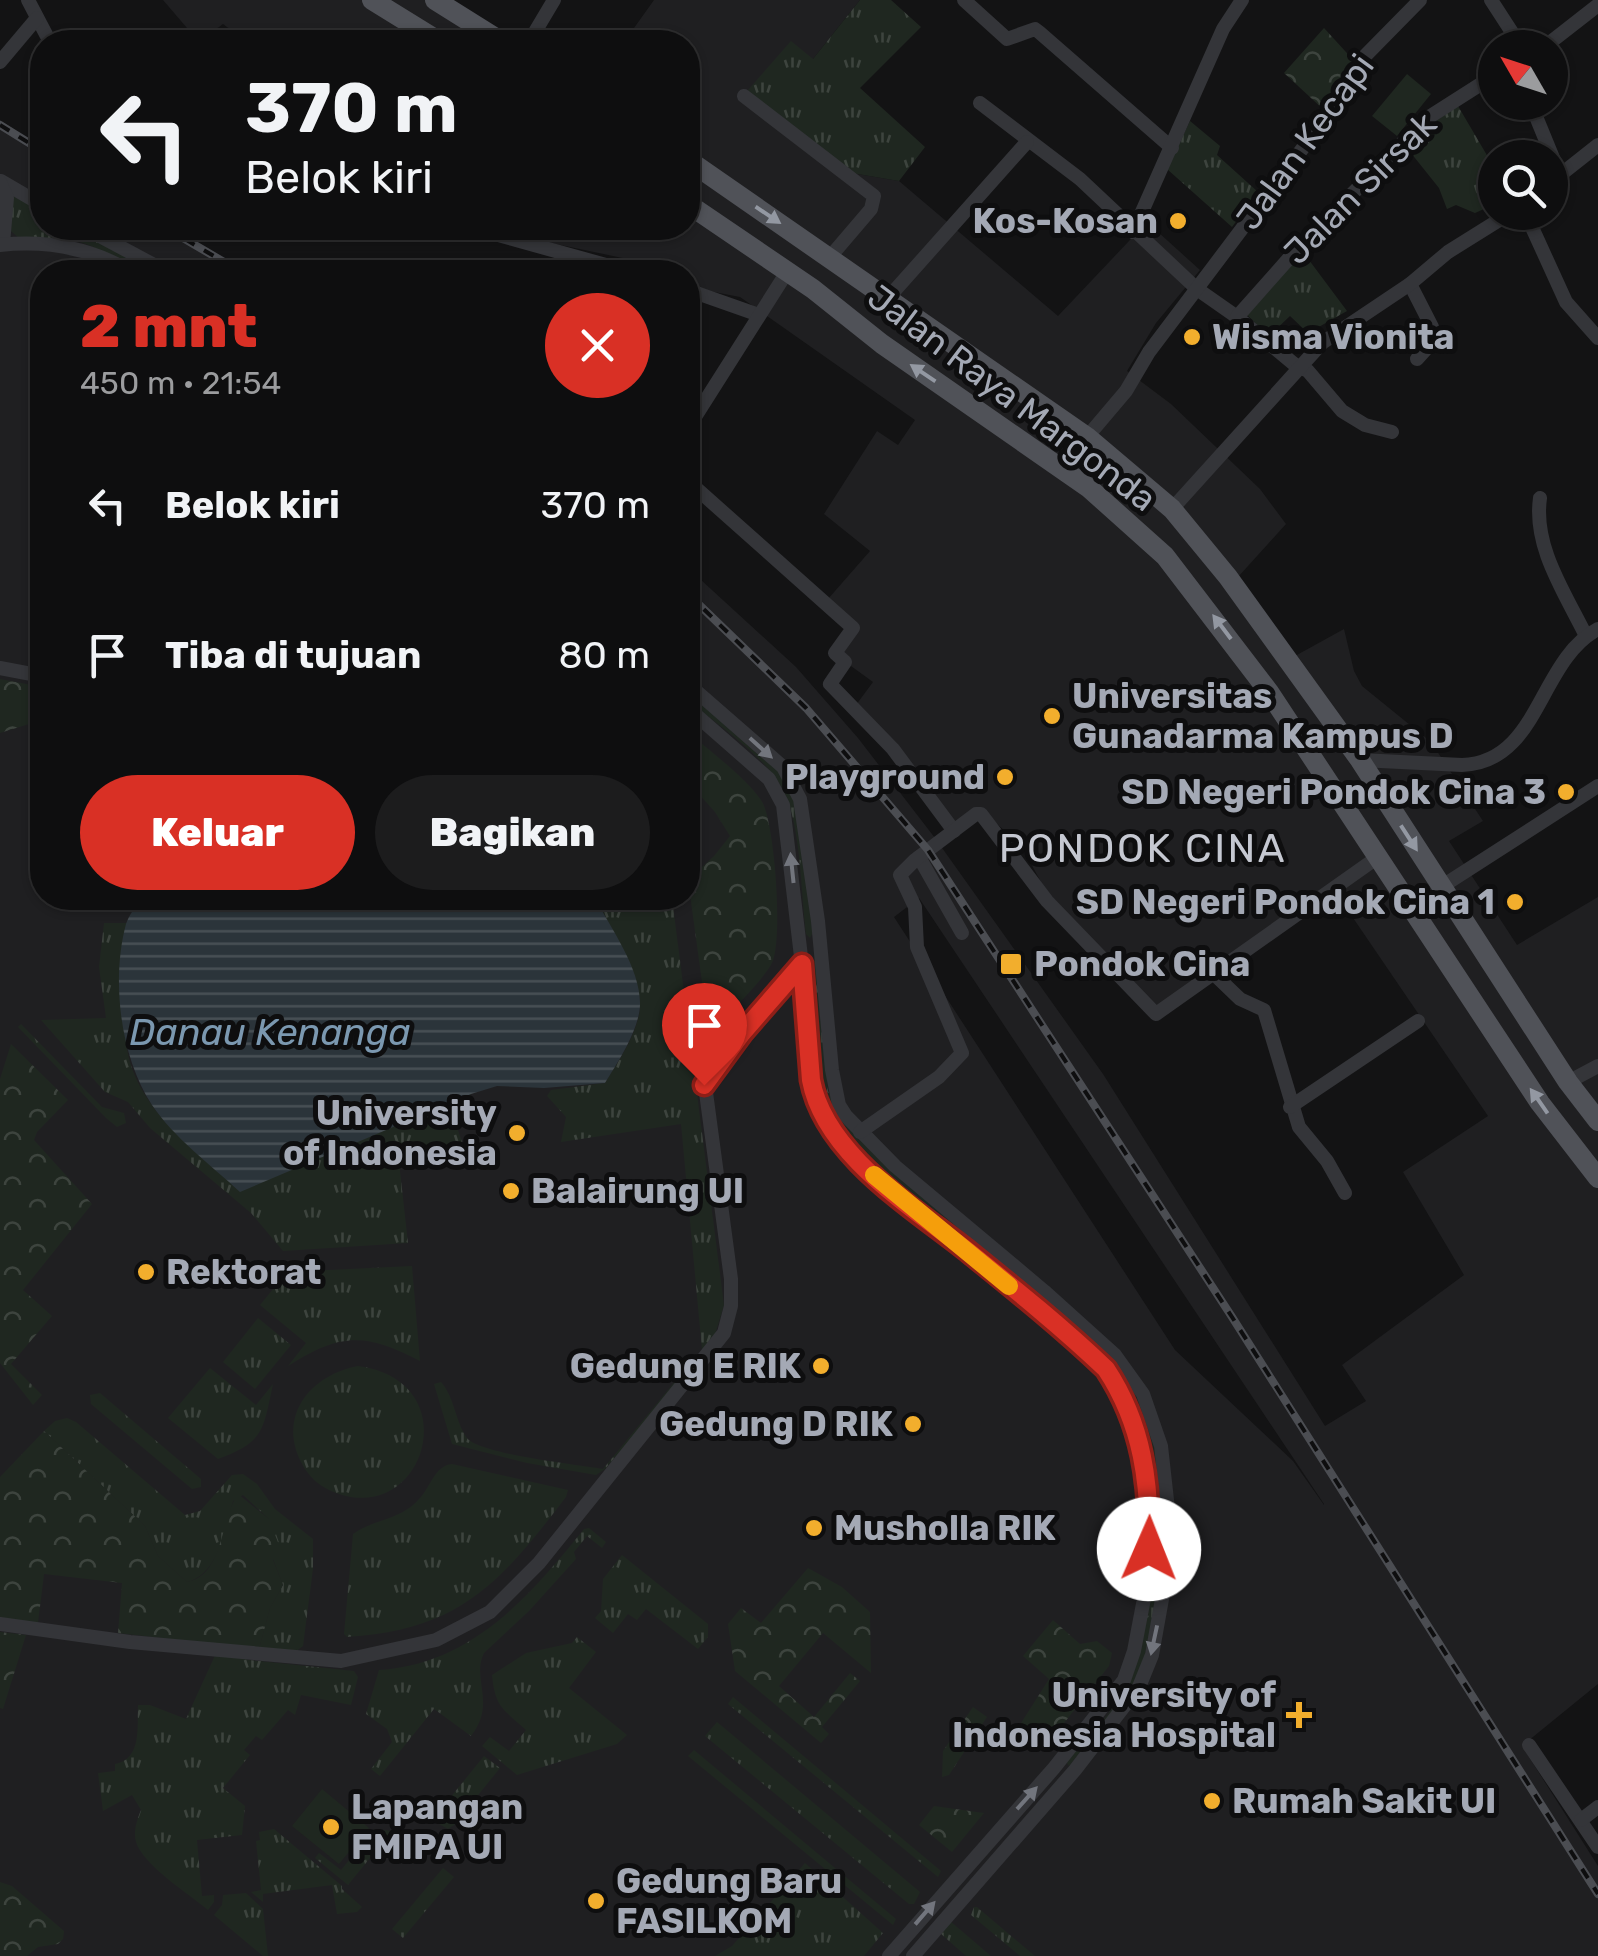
<!DOCTYPE html>
<html lang="id">
<meta charset="utf-8">
<style>
:root{--surface:#0e0e0f;--page:#1c1c1d;--text:#f1f3f6;--muted:#9b9c9e;--line:#2e2e2f;--accent:#d93025}
body{margin:0;font-family:Rubik,sans-serif;background:var(--page);color:var(--text);height:100vh;display:flex;flex-direction:column;font-size:38px;white-space:nowrap}
*{box-sizing:border-box;margin:0}
p{font-size:32px;color:var(--muted)}
.icon{flex:none;width:55px;height:55px;fill:none;stroke:currentColor;stroke-width:2;stroke-linecap:round;stroke-linejoin:round}
.map{position:relative;flex:1;overflow:hidden}
.drawer{position:absolute;left:30px;top:260px;width:670px;height:650px;display:flex;flex-direction:column;background:var(--surface);border-radius:40px;box-shadow:0 2px 8px #0004,0 0 0 2px var(--line)}
.drawer>*{flex:none}
.hud{position:absolute;left:30px;top:30px;width:670px;height:210px;border-radius:40px;box-shadow:0 2px 8px #0004,0 0 0 2px var(--line);background:#0e0e0f;color:var(--text);overflow:hidden}
.needle{width:65px;rotate:309deg}
.controls{position:absolute;left:1478px;top:30px;display:grid;gap:20px}
.controls a{display:grid;place-items:center;width:90px;height:90px;border-radius:50%;background:var(--surface);box-shadow:0 2px 8px #0004,0 0 0 2px var(--line);font-size:50px}
.pin{position:absolute;display:grid;place-items:center;width:85px;height:85px;color:#fff;margin:-102px -42px;border-radius:50% 50% 50% 0;rotate:-45deg;box-shadow:0 0 10px #0007}
.pin .icon{rotate:45deg}
.me{position:absolute;width:110px;margin:-55px;rotate:1deg;stroke-linejoin:round;filter:drop-shadow(0 0 8px #0008)}
.turn{display:flex;align-items:center;gap:35px;height:210px;padding:0 50px;font-size:45px}
.turn .icon{width:130px;height:130px;stroke-width:2.5}
.turn b{display:block;font-size:70px;line-height:85px}
.round{display:grid;place-items:center;flex:none;width:105px;height:105px;border-radius:52px;background:var(--page)}
.headline{display:flex;align-items:center;justify-content:space-between;height:170px;padding:0 50px}
h1{font-size:60px;font-weight:800;line-height:75px;color:var(--accent)}
.cta{display:flex;gap:20px;margin-top:auto;padding:20px 50px}
.cta a{flex:1;height:115px;border-radius:60px;background:var(--accent);color:#fff;font-size:40px;font-weight:800;line-height:115px;text-align:center}
.cta a+a{background:var(--page);color:var(--text)}
ul{padding:0;list-style:none}
li{display:flex;align-items:center;gap:30px;height:150px;padding:0 50px}
li div{flex:1}
li b{display:block;font-size:38px}
li em{font-style:normal}
.map>svg:first-child{display:block}
.built{fill:#1f1f21;fill-rule:evenodd}
.grass{fill:url(#grass-tufts)}
.forest{fill:url(#forest-crowns)}
.pitch{fill:#1f2720}
.water{fill:url(#water-rules)}
.lines{fill:none;stroke-linecap:round;stroke-linejoin:round}
.street{stroke:#343539;stroke-width:14}
.primary{stroke:#505258;stroke-width:20}
.rail-casing{stroke:#4b4d52;stroke-width:8}
.rail{stroke:#0e0e0f;stroke-width:4;stroke-dasharray:11;stroke-linecap:butt}
.oneway{fill:#9398a2}
.oneway2{fill:#72757d}
.route-casing{stroke:#8d1f18;stroke-width:25}
.route{stroke:#d93025;stroke-width:18}
.slow{stroke:#f59e0b;stroke-width:18}
.poi-dot{fill:#f2ae2d;stroke:#0e0e0f;stroke-width:4}
.labels{text-anchor:middle;dominant-baseline:central;stroke-width:10;stroke-linejoin:round;paint-order:stroke}
.street-label{font-size:35px;fill:#a4a9b5;stroke:#0e0e0f}
.poi-label{font-size:35px;font-weight:bold;fill:#a4a9b5;stroke:#0e0e0f;text-anchor:start}
.water-label{font-size:38px;font-style:italic;fill:#7b98b0;stroke:#0e0e0f}
.quarter-label{font-size:40px;letter-spacing:2.5px;fill:#c5c8d1;stroke:#0e0e0f}
</style>
<div class="map">
<svg width="1598" height="1956" viewBox="0 0 1598 1956">
<defs>
<pattern id="grass-tufts" width="24" height="20" patternUnits="userSpaceOnUse" patternTransform="scale(2.5)"><rect width="24" height="20" fill="#1f2720"/><path d="M3 7l-1-3M5 7V3M7 7l1-3M15 17l-1-3M17 17v-4M19 17l1-3" fill="none" stroke="#3d443e"/></pattern>
<pattern id="forest-crowns" width="20" height="18" patternUnits="userSpaceOnUse" patternTransform="scale(2.5)"><rect width="20" height="18" fill="#1f2720"/><path d="M2 6a3 3 0 1 1 6 0M12 15a3 3 0 1 1 6 0" fill="none" stroke="#3d443e"/></pattern>
<pattern id="water-rules" width="6" height="5" patternUnits="userSpaceOnUse" patternTransform="scale(2.5)"><rect width="6" height="5" fill="#2b343a"/><path d="M0 2.5h6" fill="none" stroke="#474f54"/></pattern>
</defs>
<rect width="100%" height="100%" fill="#131314"/>
<!-- built -->
<g class="built">
<polygon points="163,0 450,0 519,42 247,42 223,24 199,42"/>
<path d="M 654,0 L 860,0 L 813,59 L 852,173 L 899,181 L 1058,316 L 1147,222 L 1200,270 L 1156,323 L 1127,371 L 1171,404 L 1260,489 L 1286,524 L 1238,577 L 1295,656 L 1344,629 L 1354,671 L 1362,686 L 1431,742 L 1483,821 L 1449,841 L 1517,945 L 1598,897 L 1598,1684 L 1522,1746 L 1598,1866 L 1598,1956 L 0,1956 L 0,120 L 42,148 L 42,228 L 168,228 L 248,272 L 42,272 L 42,898 L 688,898 L 688,568 L 796,667 L 858,738 L 935,838 L 1103,1074 L 1325,1426 L 1366,1401 L 1342,1365 L 1464,1275 L 1403,1172 L 1488,1116 L 1332,887 L 1161,1009 L 1048,895 L 1022,847 L 983,811 L 954,826 L 856,705 L 873,682 L 833,653 L 854,624 L 828,599 L 870,551 L 824,514 L 877,431 L 898,445 L 915,420 L 740,297 L 688,287 L 688,272 L 624,272 L 632,260 L 480,228 L 688,228 L 688,42 L 624,42 ZM 919,898 L 1324,1504 L 1324,1505 L 1293,1461 L 1175,1350 L 894,917 Z"/>
</g>
<!-- grass -->
<g class="grass">
<polygon points="860,0 891,0 921,27 860,88 925,147 899,181 852,173 741,98 791,41 813,59"/>
<polygon points="1458,106 1495,169 1495,204 1475,213 1456,205 1447,209 1439,188 1407,148 1430,125"/>
<polygon points="1190,121 1220,146 1217,155 1258,192 1232,227 1167,169"/>
<path d="M 13,196 L 42,211 L 42,228 L 74,228 L 156,272 C 130,272 107,251 83,243 C 63,236 40,239 20,239 L 11,231 Z"/>
<polygon points="1303,252 1347,311 1308,333 1290,316 1269,336 1245,313"/>
<path d="M 688,692 L 778,770 L 796,801 L 813,932 L 810,938 L 806,934 C 801,895 801,823 783,790 C 766,756 717,725 688,700 Z"/>
<path d="M 595,898 L 672,898 L 724,1305 L 712,1344 L 605,1469 L 596,1475 L 527,1463 L 452,1444 L 434,1384 L 441,1382 C 455,1398 455,1421 467,1438 C 479,1454 579,1465 603,1469 L 677,1379 L 675,1360 L 698,1357 L 702,1350 L 681,1124 L 561,1142 L 566,1117 L 547,1096 L 551,1090 L 605,1083 C 618,1062 640,1030 640,1005 C 640,969 611,929 595,898 Z"/>
<path d="M 104,923 L 127,923 L 123,941 C 125,976 122,1014 127,1049 C 137,1110 198,1153 240,1191 L 471,1094 L 457,1127 L 464,1148 L 398,1153 L 408,1243 L 283,1251 L 251,1213 L 150,1128 L 128,1102 L 105,1092 L 41,1020 L 106,1018 L 99,967 Z"/>
<polygon points="813,960 816,960 828,1091 842,1120 886,1166 1060,1313 1060,1317 1054,1316 880,1172 850,1143 827,1112 819,1073 811,984"/>
<polygon points="21,1024 102,1107 124,1113 126,1123 117,1127 106,1118 18,1027"/>
<path d="M 412,1266 L 420,1361 C 365,1332 340,1333 288,1366 L 306,1343 L 260,1305 L 287,1272 Z"/>
<polygon points="258,1318 291,1345 255,1389 223,1362"/>
<path d="M 1071,1325 L 1123,1371 L 1146,1415 L 1158,1463 L 1163,1541 L 1158,1597 L 1145,1655 L 1133,1688 L 1069,1766 L 1066,1762 L 1070,1756 C 1088,1735 1116,1711 1127,1684 C 1161,1602 1173,1465 1124,1386 C 1110,1365 1089,1349 1070,1332 Z"/>
<path d="M 358,1366 C 467,1380 427,1523 339,1494 C 327,1490 315,1483 308,1473 C 273,1424 305,1376 358,1366 Z"/>
<path d="M 210,1368 L 256,1405 L 273,1384 C 263,1431 264,1442 218,1459 L 168,1418 Z"/>
<polygon points="100,1393 201,1479 201,1487 192,1489 91,1404 90,1395"/>
<path d="M 67,1418 L 76,1422 L 185,1515 L 200,1511 L 232,1475 L 243,1474 L 257,1484 L 275,1509 L 313,1539 L 313,1569 L 303,1646 L 295,1652 L 259,1649 L 270,1608 L 283,1585 L 273,1559 L 269,1519 L 243,1495 L 233,1501 C 225,1528 219,1574 187,1582 L 158,1556 L 145,1526 L 44,1431 L 55,1421 Z"/>
<path d="M 452,1464 L 568,1490 L 566,1497 C 501,1582 461,1630 347,1637 L 344,1634 L 353,1534 C 374,1519 401,1520 419,1499 C 431,1487 434,1466 452,1464 Z"/>
<path d="M 589,1528 L 606,1542 L 602,1548 L 587,1536 L 574,1552 L 576,1559 L 529,1611 L 484,1653 C 471,1679 497,1703 471,1736 L 434,1709 L 380,1776 L 371,1769 L 392,1742 L 387,1729 L 366,1714 L 379,1670 C 472,1664 530,1596 584,1529 Z"/>
<polygon points="622,1555 708,1624 708,1637 698,1649 646,1609 637,1620 628,1614 613,1633 595,1618 601,1611 603,1579"/>
<path d="M 577,1637 L 596,1652 L 569,1688 L 627,1735 L 617,1744 L 517,1775 L 482,1746 L 490,1737 L 509,1751 L 526,1730 C 503,1709 495,1707 492,1675 L 526,1653 L 572,1643 Z"/>
<path d="M 217,1651 L 249,1660 L 354,1671 L 358,1677 L 351,1705 L 301,1695 L 295,1715 L 288,1710 L 262,1740 L 256,1736 L 244,1750 L 250,1755 L 223,1788 L 245,1806 L 242,1835 L 197,1840 L 202,1896 L 214,1895 L 214,1902 L 208,1910 C 189,1894 143,1865 136,1842 C 133,1831 137,1820 141,1810 L 132,1795 L 103,1811 L 98,1773 L 115,1771 L 115,1764 C 142,1759 137,1727 138,1705 L 150,1705 L 186,1719 Z"/>
<polygon points="733,1697 941,1871 938,1877 728,1704"/>
<polygon points="717,1722 920,1892 914,1904 909,1904 705,1736"/>
<polygon points="694,1750 896,1919 893,1925 688,1756"/>
<polygon points="484,1756 500,1768 454,1825 448,1829 432,1820"/>
<polygon points="274,1829 342,1886 342,1889 362,1907 357,1912 337,1914 332,1885 263,1894 263,1902 251,1892 261,1890 256,1841 260,1840 259,1832"/>
<polygon points="375,1829 392,1831 348,1885 315,1858 319,1853 341,1870"/>
<polygon points="805,1863 883,1933 864,1956 715,1956 732,1946"/>
<polygon points="443,1868 454,1877 403,1938 392,1929"/>
<polygon points="246,1893 263,1909 268,1956 263,1956 214,1915 222,1905 223,1895"/>
<polygon points="974,1907 977,1907 1035,1956 1020,1956 971,1915"/>
<polygon points="950,1921 991,1956 966,1956 940,1933"/>
</g>
<!-- forest -->
<g class="forest">
<polygon points="1324,28 1356,63 1324,110 1284,73"/>
<polygon points="0,679 42,687 42,720 0,733"/>
<path d="M 688,732 C 710,751 745,777 761,800 C 775,819 784,946 771,965 C 755,990 729,1012 709,1033 L 688,880 L 714,856 L 730,836 L 715,812 L 688,782 Z"/>
<polygon points="11,1044 68,1100 37,1132 34,1140 92,1204 23,1290 52,1316 11,1364 42,1395 33,1405 0,1363 0,1079"/>
<path d="M 44,1431 L 145,1526 L 158,1556 L 187,1582 C 224,1575 220,1519 238,1494 L 269,1519 L 281,1550 L 273,1560 L 283,1585 L 270,1608 L 259,1649 L 118,1633 L 122,1583 L 44,1574 L 38,1623 L 0,1618 L 0,1477 Z"/>
<polygon points="808,1568 842,1587 870,1612 871,1673 823,1633 779,1686 814,1717 850,1673 860,1681 822,1727 829,1734 821,1743 735,1671 728,1624 741,1608 761,1623"/>
<polygon points="1053,1620 1080,1644 1097,1641 1112,1653 1109,1666 1042,1751 1016,1731 1049,1679 1023,1656"/>
<polygon points="0,1632 26,1635 3,1709 0,1708"/>
<polygon points="973,1707 987,1717 949,1775 942,1777 943,1751"/>
<polygon points="934,1806 984,1813 952,1852 919,1825"/>
<polygon points="0,1882 12,1886 64,1931 63,1939 58,1944 38,1947 27,1956 0,1956"/>
</g>
<!-- pitch -->
<g class="pitch">
<polygon points="1407,74 1431,94 1397,136 1372,116"/>
<polygon points="322,1789 369,1828 339,1864 292,1826"/>
</g>
<!-- water -->
<path class="water" d="M 141,898 L 595,898 C 611,929 641,969 640,1005 C 639,1030 618,1062 605,1083 L 544,1088 L 497,1086 L 471,1094 L 240,1192 C 211,1165 174,1138 152,1105 C 120,1056 111,980 126,924 C 129,915 136,906 141,898 Z"/>
<g class="lines">
<!-- street -->
<g class="street">
<polyline points="28,0 50,42"/>
<polyline points="964,0 1007,39 1035,29 1039,32 1172,148"/>
<polyline points="1491,0 1515,37 1518,48"/>
<polyline points="529,42 554,0"/>
<polyline points="1543,48 1598,5"/>
<polyline points="0,62 37,18"/>
<polyline points="744,96 874,196 871,209 830,257"/>
<polyline points="1530,102 1560,175"/>
<polyline points="980,103 1080,179 1197,289 1237,317 1294,364 1308,371 1342,411 1365,425 1392,432"/>
<polyline points="1,181 42,205"/>
<polyline points="0,182 7,198 3,244"/>
<polyline points="1550,183 1598,145"/>
<polyline points="1525,212 1566,302 1598,338"/>
<polyline points="85,228 167,272"/>
<polyline points="473,228 631,272"/>
<polyline points="1133,232 1223,29 1242,0"/>
<path d="M 0,245 C 47,240 91,248 131,272"/>
<polyline points="1410,284 1432,327 1435,339 1417,359"/>
<polyline points="688,290 759,315"/>
<polyline points="888,298 1027,142"/>
<polyline points="1237,317 1291,256 1426,119 1495,75"/>
<polyline points="688,428 787,272"/>
<polyline points="1087,437 1126,391 1149,352 1315,132 1365,56 1420,0"/>
<polyline points="688,481 853,628 835,653 845,662 830,684 893,749 954,831"/>
<path d="M 1540,498 C 1533,547 1565,593 1586,636"/>
<polyline points="1172,509 1322,343 1410,284 1448,252 1512,212"/>
<polyline points="0,668 42,676"/>
<polyline points="688,684 783,767 800,799 818,921 832,1070 839,1105 846,1116 895,1166 1044,1291 1115,1355 1143,1394 1161,1446 1168,1509 1167,1571 1152,1655 1139,1687 1075,1770 913,1956"/>
<polyline points="688,708 769,779 783,805 802,965 811,1080 820,1110 847,1150 1106,1369 1134,1420 1150,1498 1146,1588 1134,1651 1124,1680 1054,1768 889,1956"/>
<path d="M 1360,760 L 1462,765 C 1540,762 1538,661 1598,629"/>
<polyline points="919,857 962,933"/>
<polyline points="1441,887 1598,786"/>
<polyline points="1215,975 1240,999 1264,1010 1299,1127 1327,1161 1345,1193"/>
<polyline points="1568,1082 1598,1066"/>
<polyline points="1290,1107 1418,1021"/>
<polyline points="860,1132 939,1077 962,1053 917,947 915,907 900,875 915,860 976,814 981,814 1047,901 1156,1014 1378,857"/>
<polyline points="0,1624 130,1642 341,1661 436,1640 490,1612 539,1563 724,1333 731,1306 731,1279 705,1085 742,1033 806,961"/>
<polyline points="1529,1745 1598,1847"/>
<polyline points="1581,1820 1598,1807"/>
</g>
<!-- primary -->
<g class="primary">
<polyline points="372,0 440,42"/>
<polyline points="435,0 502,42"/>
<polyline points="688,160 1087,437 1172,509 1228,577 1360,760 1568,1082 1598,1121"/>
<polyline points="688,204 813,289 882,344 1089,488 1165,556 1269,692 1540,1103 1598,1178"/>
</g>
<!-- rail casing -->
<g class="rail-casing">
<g id="rail">
<polyline points="0,125 42,151"/>
<polyline points="166,228 241,272"/>
<polyline points="688,594 806,708 928,850 1232,1317 1598,1894"/>
</g>
</g>
<!-- rail -->
<use href="#rail" class="rail"/>
</g>
<!-- one-way arrows -->
<defs><path id="oneway-solid" d="M-6-.8H1V-3.2L6.5 0L1 3.2V.8H-6Z" transform="scale(2.5)"/></defs>
<g class="oneway">
<use href="#oneway-solid" transform="translate(768 215) rotate(34)"/>
<use href="#oneway-solid" transform="translate(923 373) rotate(-146)"/>
<use href="#oneway-solid" transform="translate(1222 627) rotate(-127)"/>
<use href="#oneway-solid" transform="translate(1409 838) rotate(57)"/>
<use href="#oneway-solid" transform="translate(1539 1101) rotate(-125)"/>
</g>
<g class="oneway2">
<use href="#oneway-solid" transform="translate(761 748) rotate(42)"/>
<use href="#oneway-solid" transform="translate(792 868) rotate(-96)"/>
<use href="#oneway-solid" transform="translate(1154 1640) rotate(102)"/>
<use href="#oneway-solid" transform="translate(1027 1798) rotate(-48)"/>
<use href="#oneway-solid" transform="translate(925 1913) rotate(-49)"/>
</g>
<g class="lines">
<!-- route casing -->
<g class="route-casing">
<path id="route" d="M 704,1085 L 742,1033 L 802,964 L 811,1080 C 825,1155 914,1208 970,1253 C 1016,1290 1063,1328 1106,1369 C 1143,1425 1150,1484 1149,1549"/>
</g>
<!-- route -->
<use href="#route" class="route"/>
<!-- slow -->
<polyline class="slow" points="874,1175 1009,1286"/>
</g>
<!-- markers -->
<g class="poi-dot">
<circle cx="1178" cy="221" r="10"/>
<circle cx="1192" cy="337" r="10"/>
<circle cx="1052" cy="716" r="10"/>
<circle cx="1005" cy="777" r="10"/>
<circle cx="1566" cy="792" r="10"/>
<circle cx="1515" cy="902" r="10"/>
<rect x="999" y="952" width="24" height="24" rx="5"/>
<circle cx="517" cy="1133" r="10"/>
<circle cx="511" cy="1191" r="10"/>
<circle cx="146" cy="1272" r="10"/>
<circle cx="821" cy="1366" r="10"/>
<circle cx="913" cy="1424" r="10"/>
<circle cx="814" cy="1528" r="10"/>
<path d="M1294 1700h10v10h10v10h-10v10h-10v-10h-10v-10h10z"/>
<circle cx="1212" cy="1801" r="10"/>
<circle cx="331" cy="1827" r="10"/>
<circle cx="596" cy="1901" r="10"/>
</g>
<g class="labels">
<!-- street labels -->
<g class="street-label">
<text transform="translate(1305 142) rotate(-54)">Jalan Kecapi</text>
<text transform="translate(1360 188) rotate(-45)">Jalan Sirsak</text>
<text transform="translate(1012 398) rotate(37)">Jalan Raya Margonda</text>
</g>
<!-- poi labels -->
<g class="poi-label">
<text x="1158" y="221" text-anchor="end">Kos-Kosan</text>
<text x="1212" y="337">Wisma Vionita</text>
<text x="1072" y="696">Universitas<tspan x="1072" dy="40">Gunadarma Kampus D</tspan></text>
<text x="985" y="777" text-anchor="end">Playground</text>
<text x="1546" y="792" text-anchor="end">SD Negeri Pondok Cina 3</text>
<text x="1495" y="902" text-anchor="end">SD Negeri Pondok Cina 1</text>
<text x="1034" y="964">Pondok Cina</text>
<text x="497" y="1113" text-anchor="end">University<tspan x="497" dy="40">of Indonesia</tspan></text>
<text x="531" y="1191">Balairung UI</text>
<text x="166" y="1272">Rektorat</text>
<text x="801" y="1366" text-anchor="end">Gedung E RIK</text>
<text x="893" y="1424" text-anchor="end">Gedung D RIK</text>
<text x="834" y="1528">Musholla RIK</text>
<text x="1276" y="1695" text-anchor="end">University of<tspan x="1276" dy="40">Indonesia Hospital</tspan></text>
<text x="1232" y="1801">Rumah Sakit UI</text>
<text x="351" y="1807">Lapangan<tspan x="351" dy="40">FMIPA UI</tspan></text>
<text x="616" y="1881">Gedung Baru<tspan x="616" dy="40">FASILKOM</tspan></text>
</g>
<!-- water labels -->
<g class="water-label">
<text x="270" y="1032">Danau Kenanga</text>
</g>
<!-- quarter labels -->
<g class="quarter-label">
<text x="1143" y="848">PONDOK CINA</text>
</g>
</g>
</svg>
<div class="controls">
<a><svg class="needle" viewBox="-14 -14 28 28"><path d="M0-13l5 13h-10z" fill="#e53935"/><path d="M0 13l5-13h-10z" fill="#9b9c9e"/></svg></a>
<a><svg class="icon" aria-label="search" viewBox="0 0 24 24"><circle cx="10" cy="10" r="6"/><path d="M15 15l6 6"/></svg></a>
</div>
<div class="pin" style="left:704px;top:1085px;background:#d93025"><svg class="icon" aria-label="arrive" viewBox="0 0 24 24"><path d="M6 21V4h12l-3 4 3 4H6"/></svg></div>
<svg class="me" style="left:1149px;top:1549px" viewBox="-20 -20 40 40"><circle r="19" fill="#fff"/><path d="M0-13L10 11 0 6-10 11z" fill="#d93025"/></svg>
<div class="hud">
<div class="turn"><svg class="icon" aria-label="left" viewBox="0 0 24 24"><path d="M17 20v-9H6M10 6l-5 5 5 5"/></svg><div><b>370 m</b>Belok kiri</div></div>
</div>
<section class="drawer">
<div class="headline"><div><h1>2 mnt</h1><p>450 m · 21:54</p></div><a class="round" style="background:#d93025;color:#fff"><svg class="icon" aria-label="close" viewBox="0 0 24 24"><path d="M6 6l12 12M18 6L6 18"/></svg></a></div>
<ul>
<li><svg class="icon" aria-label="left" viewBox="0 0 24 24"><path d="M17 20v-9H6M10 6l-5 5 5 5"/></svg><div><b>Belok kiri</b></div><em>370 m</em></li>
<li><svg class="icon" aria-label="arrive" viewBox="0 0 24 24"><path d="M6 21V4h12l-3 4 3 4H6"/></svg><div><b>Tiba di tujuan</b></div><em>80 m</em></li>
</ul>
<div class="cta"><a>Keluar</a><a>Bagikan</a></div>
</section>
</div>
